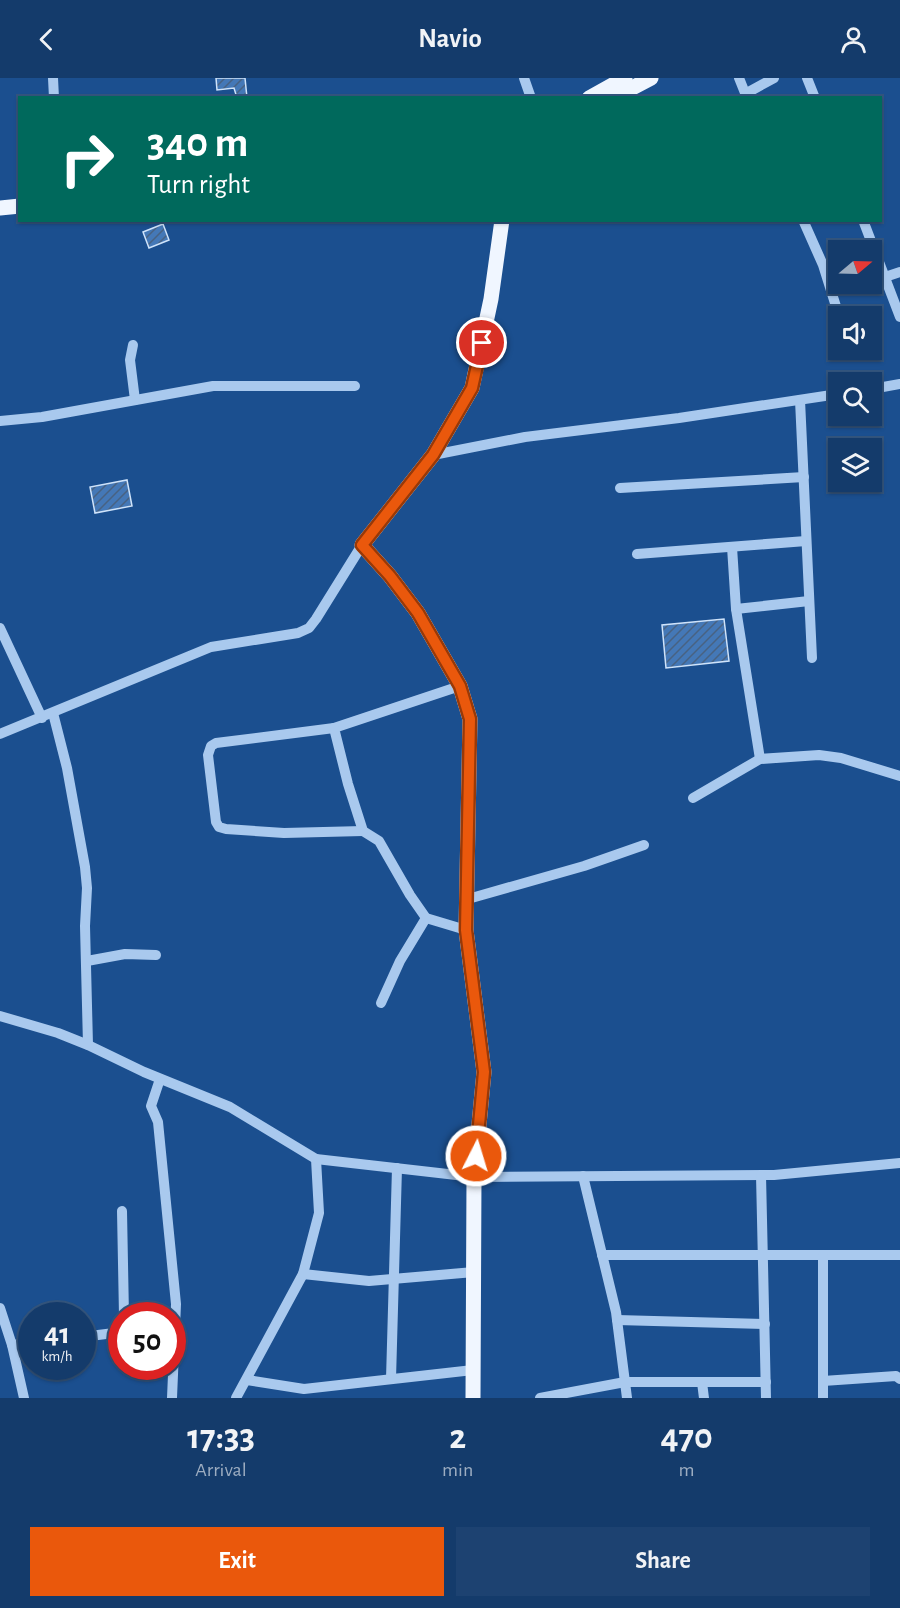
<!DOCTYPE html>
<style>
:root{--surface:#143b6b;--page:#1d4271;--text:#f1f3f6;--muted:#9dadc1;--line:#33557e;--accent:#ea580c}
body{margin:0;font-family:"Alegreya Sans",sans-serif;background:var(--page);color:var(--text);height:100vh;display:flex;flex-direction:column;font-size:22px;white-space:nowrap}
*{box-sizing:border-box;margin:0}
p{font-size:20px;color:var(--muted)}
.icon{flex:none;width:33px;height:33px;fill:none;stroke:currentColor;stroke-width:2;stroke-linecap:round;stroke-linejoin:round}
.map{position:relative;height:1320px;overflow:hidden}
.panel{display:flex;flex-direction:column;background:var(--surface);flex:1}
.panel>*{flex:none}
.hud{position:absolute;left:18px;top:18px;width:864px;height:126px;border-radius:0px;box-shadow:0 2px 4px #0004,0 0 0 2px var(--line);background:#00695c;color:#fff;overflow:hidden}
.needle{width:39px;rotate:71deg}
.tools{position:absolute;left:828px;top:162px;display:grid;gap:12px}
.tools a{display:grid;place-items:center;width:54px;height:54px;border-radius:0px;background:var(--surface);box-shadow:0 2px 4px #0004,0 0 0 2px var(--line);font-size:30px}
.speed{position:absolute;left:18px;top:1224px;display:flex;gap:12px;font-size:30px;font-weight:700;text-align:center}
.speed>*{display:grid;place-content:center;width:78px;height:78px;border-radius:50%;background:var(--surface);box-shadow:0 2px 4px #0004,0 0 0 2px var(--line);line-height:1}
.speed small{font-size:15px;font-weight:400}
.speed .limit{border:9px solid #d22;background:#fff;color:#111}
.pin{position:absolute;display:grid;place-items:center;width:51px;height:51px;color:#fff;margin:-26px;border:3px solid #fff;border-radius:50%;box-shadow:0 2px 6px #0007}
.me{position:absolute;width:66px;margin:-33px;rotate:5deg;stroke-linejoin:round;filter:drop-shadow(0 0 4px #0008)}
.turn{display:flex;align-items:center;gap:21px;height:126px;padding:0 30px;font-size:27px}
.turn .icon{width:78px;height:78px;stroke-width:2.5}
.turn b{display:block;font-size:42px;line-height:51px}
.eta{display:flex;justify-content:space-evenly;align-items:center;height:102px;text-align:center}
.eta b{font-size:36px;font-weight:700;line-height:42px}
.primary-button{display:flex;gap:12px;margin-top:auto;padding:12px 30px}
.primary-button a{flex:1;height:69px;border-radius:0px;background:var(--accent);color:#fff;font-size:24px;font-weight:700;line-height:69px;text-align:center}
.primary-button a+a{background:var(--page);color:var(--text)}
header{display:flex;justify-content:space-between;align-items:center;height:78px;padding:0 30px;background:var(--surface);font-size:27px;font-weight:700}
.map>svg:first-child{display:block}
.building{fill:url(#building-hatch);stroke:#cfe3fa;stroke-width:1.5}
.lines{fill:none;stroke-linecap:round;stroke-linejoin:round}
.minor{stroke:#a9c9ee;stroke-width:10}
.major{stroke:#f0f6ff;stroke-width:15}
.route-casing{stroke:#983908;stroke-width:15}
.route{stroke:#ea580c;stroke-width:10}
</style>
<header><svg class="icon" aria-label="back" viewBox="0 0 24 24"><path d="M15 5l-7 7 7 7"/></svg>Navio<svg class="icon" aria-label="person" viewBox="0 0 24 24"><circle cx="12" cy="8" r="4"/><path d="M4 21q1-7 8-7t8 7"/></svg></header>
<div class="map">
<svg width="900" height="1320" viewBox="0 0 900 1320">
<defs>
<pattern id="building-hatch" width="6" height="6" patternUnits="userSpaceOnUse" patternTransform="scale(1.5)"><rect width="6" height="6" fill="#4478b7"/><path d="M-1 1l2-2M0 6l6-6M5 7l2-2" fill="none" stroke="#486282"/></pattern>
</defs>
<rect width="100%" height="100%" fill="#1b4f8f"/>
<!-- building -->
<g class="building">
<polygon points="216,0 245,0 247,20 237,20 234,10 217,12"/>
<polygon points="163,146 169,162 149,170 143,154"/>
<polygon points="127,402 132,428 95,435 90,409"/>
<polygon points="724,541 729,583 666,590 662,547"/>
</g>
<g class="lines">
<!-- minor -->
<g class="minor">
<polyline points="53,0 54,20"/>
<polyline points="524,0 531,20"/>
<polyline points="739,0 747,20"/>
<polyline points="807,0 815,20"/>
<polyline points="745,16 774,0"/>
<polyline points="803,142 823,187 839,238"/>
<polyline points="863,142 900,239"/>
<polyline points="885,199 900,194"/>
<polyline points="133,267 130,282 135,322"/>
<polyline points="872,311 900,306"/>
<polyline points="800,322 812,580"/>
<polyline points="0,343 42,339 213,308 355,308"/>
<polyline points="433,377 525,359 679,340 838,316"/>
<polyline points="620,410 804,399"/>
<polyline points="732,469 736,531 760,681"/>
<polyline points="637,476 806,463"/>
<polyline points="736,531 809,523"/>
<polyline points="0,550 42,640"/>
<polyline points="460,608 334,650 348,706 363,753 379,763 410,817 426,840 466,852"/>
<polyline points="53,635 67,690 85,789 87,810 85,848 88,967"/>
<polyline points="334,650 216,665 211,668 208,677 216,744 219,749 226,751 284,755 363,753"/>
<polyline points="0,656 211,569 298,555 309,550 316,541 362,467"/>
<polyline points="693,720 760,681 819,677 841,680 900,698"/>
<polyline points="468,821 584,788 644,767"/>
<polyline points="87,883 125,876 156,877"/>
<polyline points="381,925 400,883 426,840"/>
<polyline points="0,938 58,955 88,967 144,994 230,1029 316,1081 319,1135 303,1196 236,1320"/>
<polyline points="160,1001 151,1028 158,1044 176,1226 172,1320"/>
<polyline points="316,1081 474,1099 774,1097 900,1085"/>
<polyline points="761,1097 766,1320"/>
<polyline points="583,1098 616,1234 627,1320"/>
<polyline points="122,1133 124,1238"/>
<polyline points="602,1177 900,1177"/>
<polyline points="823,1177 823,1320"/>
<polyline points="303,1196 369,1203 474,1194"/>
<polyline points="0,1230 12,1267"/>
<polyline points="617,1242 765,1246"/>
<polyline points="82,1259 122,1254"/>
<polyline points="391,1301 397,1090"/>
<polyline points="247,1302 304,1311 473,1292"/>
<polyline points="823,1303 896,1298 900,1301"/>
<polyline points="702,1304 704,1320"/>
<polyline points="24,1320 12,1267 32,1265"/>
<polyline points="540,1320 625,1304 766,1304"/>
</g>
<!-- major -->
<g class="major">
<polyline points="589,20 625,0"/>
<polyline points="613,20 651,0"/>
<polyline points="0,130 20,128"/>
<polyline points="473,1320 474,1099 484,994 466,852 470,641 460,608 418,535 390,498 362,467 433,377 472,310 491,221 502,142"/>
</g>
</g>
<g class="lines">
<!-- route casing -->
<g class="route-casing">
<polyline id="route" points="476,1078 484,994 466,852 470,641 460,608 418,535 390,498 362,467 433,377 472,310 482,265"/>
</g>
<!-- route -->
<use href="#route" class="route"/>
</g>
</svg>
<div class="tools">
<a><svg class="needle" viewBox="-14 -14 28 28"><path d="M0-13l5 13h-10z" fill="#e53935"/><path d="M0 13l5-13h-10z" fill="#9dadc1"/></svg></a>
<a><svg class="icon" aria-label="sound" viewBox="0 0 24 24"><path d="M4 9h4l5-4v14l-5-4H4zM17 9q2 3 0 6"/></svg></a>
<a><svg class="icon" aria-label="search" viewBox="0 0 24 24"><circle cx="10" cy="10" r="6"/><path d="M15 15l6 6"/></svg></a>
<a><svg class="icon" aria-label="layers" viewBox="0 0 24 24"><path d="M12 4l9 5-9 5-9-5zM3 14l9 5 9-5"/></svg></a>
</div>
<div class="speed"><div>41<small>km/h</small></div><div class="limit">50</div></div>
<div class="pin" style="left:482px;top:265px;background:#d93025"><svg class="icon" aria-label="arrive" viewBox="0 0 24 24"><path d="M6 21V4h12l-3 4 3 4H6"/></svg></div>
<svg class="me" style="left:476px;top:1078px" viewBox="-20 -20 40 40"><circle r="17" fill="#ea580c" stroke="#fff" stroke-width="3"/><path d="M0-11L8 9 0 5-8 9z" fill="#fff"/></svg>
<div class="hud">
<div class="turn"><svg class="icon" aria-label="right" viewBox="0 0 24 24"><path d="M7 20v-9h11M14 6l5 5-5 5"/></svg><div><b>340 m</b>Turn right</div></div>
</div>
</div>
<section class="panel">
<div class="eta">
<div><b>17:33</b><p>Arrival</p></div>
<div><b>2</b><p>min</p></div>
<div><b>470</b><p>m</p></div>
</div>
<div class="primary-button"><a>Exit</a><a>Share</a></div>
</section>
